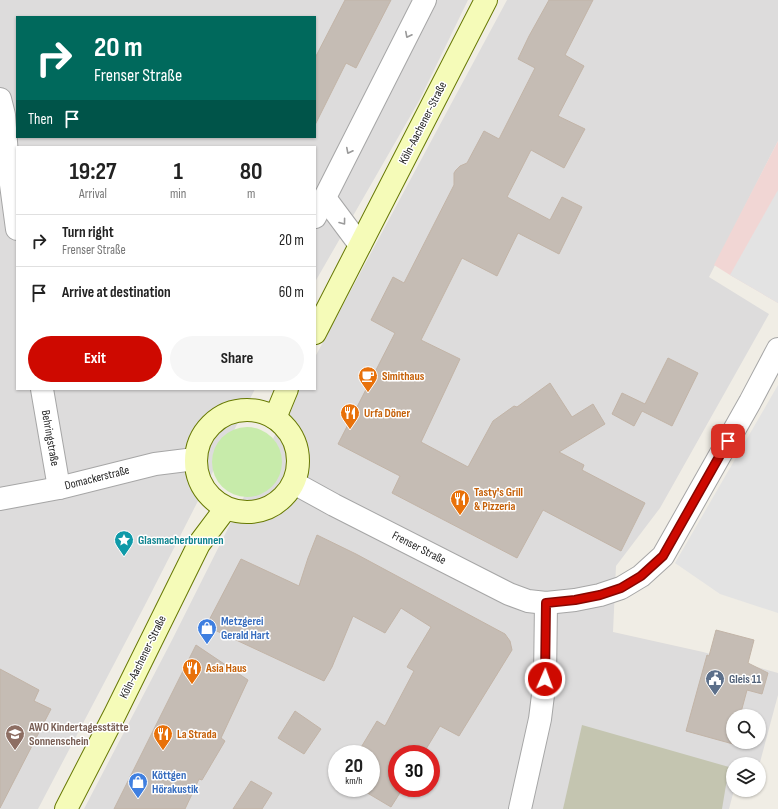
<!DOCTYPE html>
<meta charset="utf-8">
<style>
:root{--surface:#fff;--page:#f6f6f6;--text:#222;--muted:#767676;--line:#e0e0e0;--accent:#ce0900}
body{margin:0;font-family:"Sofia Sans Condensed",sans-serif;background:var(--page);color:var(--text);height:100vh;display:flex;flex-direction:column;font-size:15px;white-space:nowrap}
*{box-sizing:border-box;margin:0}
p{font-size:13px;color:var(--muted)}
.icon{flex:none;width:22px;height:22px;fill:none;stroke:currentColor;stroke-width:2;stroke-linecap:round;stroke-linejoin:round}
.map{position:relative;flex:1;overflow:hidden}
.details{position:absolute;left:16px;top:146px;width:300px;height:244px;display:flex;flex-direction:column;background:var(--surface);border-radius:0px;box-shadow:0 1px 3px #0004}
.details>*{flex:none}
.hud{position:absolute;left:16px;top:16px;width:300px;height:122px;border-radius:0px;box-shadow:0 1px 3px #0004;background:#00695c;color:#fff;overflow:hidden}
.tools{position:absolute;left:726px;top:709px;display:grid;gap:8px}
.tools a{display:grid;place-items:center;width:40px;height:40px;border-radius:50%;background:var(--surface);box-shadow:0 1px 3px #0004;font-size:20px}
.speed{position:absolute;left:328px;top:745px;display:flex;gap:8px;font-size:20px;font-weight:700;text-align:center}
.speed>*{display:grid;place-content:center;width:52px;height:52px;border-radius:50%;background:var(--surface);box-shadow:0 1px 3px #0004;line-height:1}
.speed small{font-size:10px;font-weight:400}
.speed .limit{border:6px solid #d22;background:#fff;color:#111}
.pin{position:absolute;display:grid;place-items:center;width:34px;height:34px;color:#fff;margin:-17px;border-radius:8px;box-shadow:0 2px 6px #0006}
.me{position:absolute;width:44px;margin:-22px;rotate:2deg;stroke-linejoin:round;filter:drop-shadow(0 0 3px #0008)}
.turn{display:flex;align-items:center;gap:14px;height:84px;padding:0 12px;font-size:18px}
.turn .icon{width:52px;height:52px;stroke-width:2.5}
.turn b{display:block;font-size:28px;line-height:34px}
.then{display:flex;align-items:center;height:38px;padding:0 12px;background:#0003;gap:8px;font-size:15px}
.eta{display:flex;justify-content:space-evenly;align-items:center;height:68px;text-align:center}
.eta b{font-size:24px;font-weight:700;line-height:28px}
.action{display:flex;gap:8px;margin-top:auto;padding:8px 12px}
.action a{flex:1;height:46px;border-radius:24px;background:var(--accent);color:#fff;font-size:16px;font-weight:700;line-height:46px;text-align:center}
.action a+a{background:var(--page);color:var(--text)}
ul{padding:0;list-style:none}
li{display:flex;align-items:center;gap:12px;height:52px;padding:0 12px;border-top:1px solid var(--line)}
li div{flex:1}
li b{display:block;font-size:15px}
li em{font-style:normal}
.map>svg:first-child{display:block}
.residential{fill:#dddcdc;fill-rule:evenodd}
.commercial{fill:#f1d6d4}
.construction{fill:#c4c5b0}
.grass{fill:#c7ebaa}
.parking{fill:#e3e3e3}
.building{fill:#c5bcb4;stroke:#c2b4a7}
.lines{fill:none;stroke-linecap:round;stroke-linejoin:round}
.minor-casing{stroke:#a6a6a6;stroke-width:24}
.secondary-casing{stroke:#677903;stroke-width:24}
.minor{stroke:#fff;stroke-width:22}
.secondary{stroke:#f5fbb8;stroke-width:22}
.oneway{stroke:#9a9a9a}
.route-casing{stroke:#860600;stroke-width:10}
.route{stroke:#ce0900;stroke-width:7}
.labels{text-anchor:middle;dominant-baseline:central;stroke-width:3;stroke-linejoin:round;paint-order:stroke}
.street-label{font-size:12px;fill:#1f1f1f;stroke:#fff}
.food-label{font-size:12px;font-weight:bold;fill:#c56008;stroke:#fff;text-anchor:start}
.culture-label{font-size:12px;font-weight:bold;fill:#0d838f;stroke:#fff;text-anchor:start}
.shop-label{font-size:12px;font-weight:bold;fill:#366cbe;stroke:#fff;text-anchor:start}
.service-label{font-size:12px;font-weight:bold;fill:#4e5e75;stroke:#fff;text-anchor:start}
.education-label{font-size:12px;font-weight:bold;fill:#785e54;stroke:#fff;text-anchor:start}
</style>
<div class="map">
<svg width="778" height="809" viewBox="0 0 778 809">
<rect width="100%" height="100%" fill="#f0ede5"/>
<!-- residential -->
<g class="residential">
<path d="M 0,0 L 468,0 L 419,101 L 315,282 L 315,147 L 17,147 L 17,389 L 255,389 L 145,605 L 38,809 L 0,809 ZM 17,17 L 315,17 L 315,137 L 17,137 Z"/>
<path d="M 507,0 L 778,0 L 778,141 L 709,277 L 769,314 L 660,508 L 616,566 L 613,632 L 703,652 L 778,673 L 778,695 L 759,766 L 759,764 L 733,764 L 734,790 L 729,809 L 84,809 L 171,642 L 298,389 L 315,389 L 315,357 ZM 733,716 L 759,716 L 759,742 L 733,742 ZM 337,754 L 371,754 L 371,788 L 337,788 ZM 397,754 L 431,754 L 431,788 L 397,788 Z"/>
</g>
<!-- commercial -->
<polygon class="commercial" points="778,141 778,303 730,275 714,265"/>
<!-- construction -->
<polygon class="construction" points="582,725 729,767 722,809 563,809"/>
<!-- grass -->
<circle class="grass" cx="247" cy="462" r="35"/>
<!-- parking -->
<g class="parking">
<polygon points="778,190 778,303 730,275"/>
<polygon points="778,385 778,613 720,594 675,563"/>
</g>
<!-- building -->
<g class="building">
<polygon points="345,0 391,0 356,68 346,63 315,125 315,58"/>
<polygon points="549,0 593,0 565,55 584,66 558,116 585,129 564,168 531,150 507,197 550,220 562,197 582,207 559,254 518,233 497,276 462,258 421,340 460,359 421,442 468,467 493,421 514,406 517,407 550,383 572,417 593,404 605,424 559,452 584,465 582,470 645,503 621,551 543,510 517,558 392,493 400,476 338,444 395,333 371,320 393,277 404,283 454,185 454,173 456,170 460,166 467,163 484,131 499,139 535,68 518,59 529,36"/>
<polygon points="668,358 698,373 672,426 642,411 634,426 612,414 622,393 645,404"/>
<polygon points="317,535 356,554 505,634 510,641 512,650 459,736 440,726 423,754 397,754 397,788 403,788 391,807 359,788 371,788 371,754 357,754 377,721 385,726 414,671 407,667 431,627 401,608 385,633 353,616 332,667 324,681 206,626 241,559 299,586 308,558"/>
<polygon points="716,630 754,640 748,663 768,673 762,694 747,690 740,716 733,716 733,744 686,731 707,655 709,656"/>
<polygon points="196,645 248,680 221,738 225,741 202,780 199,779 185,809 114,809"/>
<polygon points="0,669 39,690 34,701 51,709 0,808"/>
<polygon points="295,711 321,729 304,754 278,738"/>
<polygon points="251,781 272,793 262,809 233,809"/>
</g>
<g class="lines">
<!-- minor casing -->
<g class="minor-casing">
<g id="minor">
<polyline points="0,99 4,115 7,155 17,229"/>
<polyline points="325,198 360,245"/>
<polyline points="315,217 425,0"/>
<polyline points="42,389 59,488"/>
<polyline points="294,483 334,505 509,594 528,601 546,603 575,600 600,595 621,588 641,576 663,556 750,402 778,349"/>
<polyline points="0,499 59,488 155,464 195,459"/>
<polyline points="520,809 540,719 545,679 546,603"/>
</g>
</g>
<!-- secondary casing -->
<g class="secondary-casing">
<g id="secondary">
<polyline points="315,333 486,0"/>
<circle cx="247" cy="461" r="51"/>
<polyline points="275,418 287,389"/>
<polyline points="66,809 115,714 199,544 226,508"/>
</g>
</g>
<!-- minor -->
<use href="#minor" class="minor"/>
<!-- secondary -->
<use href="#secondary" class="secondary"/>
</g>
<!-- one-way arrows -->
<defs><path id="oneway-chevron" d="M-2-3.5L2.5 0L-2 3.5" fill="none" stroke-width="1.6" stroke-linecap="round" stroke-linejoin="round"/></defs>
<g class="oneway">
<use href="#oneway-chevron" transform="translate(408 35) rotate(117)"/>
<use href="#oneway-chevron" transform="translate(349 151) rotate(117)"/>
<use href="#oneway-chevron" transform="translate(343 222) rotate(53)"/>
</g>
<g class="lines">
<!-- route casing -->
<g class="route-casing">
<polyline id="route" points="545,679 546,603 575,600 600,595 621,588 641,576 663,556 728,441"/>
</g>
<!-- route -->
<use href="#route" class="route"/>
</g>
<!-- icons -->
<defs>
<g id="cafe-pin" transform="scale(1)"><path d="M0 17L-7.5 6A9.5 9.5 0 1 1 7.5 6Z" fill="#e8710a" stroke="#fff"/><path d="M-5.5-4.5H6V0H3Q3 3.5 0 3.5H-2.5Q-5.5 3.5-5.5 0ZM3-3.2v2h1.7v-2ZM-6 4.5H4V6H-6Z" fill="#fff"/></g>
<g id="restaurant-pin" transform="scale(1)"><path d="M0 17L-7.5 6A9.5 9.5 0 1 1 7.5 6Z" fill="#e8710a" stroke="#fff"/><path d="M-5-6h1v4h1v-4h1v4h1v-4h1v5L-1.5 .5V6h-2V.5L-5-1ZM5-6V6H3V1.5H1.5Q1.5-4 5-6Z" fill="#fff"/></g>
<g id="sight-pin" transform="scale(1)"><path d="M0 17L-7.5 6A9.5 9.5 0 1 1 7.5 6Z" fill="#0f9aa8" stroke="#fff"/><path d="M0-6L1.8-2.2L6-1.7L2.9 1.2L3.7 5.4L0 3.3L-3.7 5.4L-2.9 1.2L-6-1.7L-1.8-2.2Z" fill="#fff"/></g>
<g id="shop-pin" transform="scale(1)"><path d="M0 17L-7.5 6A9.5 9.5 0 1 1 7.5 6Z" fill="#3f7fe0" stroke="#fff"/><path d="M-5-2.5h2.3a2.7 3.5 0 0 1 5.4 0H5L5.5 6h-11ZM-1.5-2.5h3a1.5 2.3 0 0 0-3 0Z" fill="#fff"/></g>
<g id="civic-pin" transform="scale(1)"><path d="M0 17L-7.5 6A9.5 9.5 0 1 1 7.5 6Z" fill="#5c6f8a" stroke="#fff"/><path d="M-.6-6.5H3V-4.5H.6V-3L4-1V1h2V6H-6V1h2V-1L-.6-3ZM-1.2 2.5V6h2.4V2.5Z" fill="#fff"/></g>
<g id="school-pin" transform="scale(1)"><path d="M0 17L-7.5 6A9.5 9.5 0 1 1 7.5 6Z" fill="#8d6e63" stroke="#fff"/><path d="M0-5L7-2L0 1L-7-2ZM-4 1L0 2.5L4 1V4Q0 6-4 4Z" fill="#fff"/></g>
</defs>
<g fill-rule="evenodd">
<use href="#cafe-pin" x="368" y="376"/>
<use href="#restaurant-pin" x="350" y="413"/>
<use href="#restaurant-pin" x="460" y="499"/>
<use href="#sight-pin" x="124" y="540"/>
<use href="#shop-pin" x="207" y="628"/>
<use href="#restaurant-pin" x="192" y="668"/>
<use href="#civic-pin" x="715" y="679"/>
<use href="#school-pin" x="15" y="734"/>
<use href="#restaurant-pin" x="163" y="734"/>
<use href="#shop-pin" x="138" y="782"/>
</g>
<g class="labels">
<!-- street labels -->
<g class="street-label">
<text transform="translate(423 123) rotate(-63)">Köln-Aachener-Straße</text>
<text transform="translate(50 438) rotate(80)">Behringstraße</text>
<text transform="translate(97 478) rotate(-14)">Domackerstraße</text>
<text transform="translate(419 548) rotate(27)">Frenser Straße</text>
<text transform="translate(143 657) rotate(-64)">Köln-Aachener-Straße</text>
</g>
<!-- food labels -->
<g class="food-label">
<text x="382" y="376">Simithaus</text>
<text x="364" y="413">Urfa Döner</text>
<text x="474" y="492">Tasty's Grill<tspan x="474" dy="14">&amp; Pizzeria</tspan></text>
<text x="206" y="668">Asia Haus</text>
<text x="177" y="734">La Strada</text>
</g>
<!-- culture labels -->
<g class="culture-label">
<text x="138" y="540">Glasmacherbrunnen</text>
</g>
<!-- shop labels -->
<g class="shop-label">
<text x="221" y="621">Metzgerei<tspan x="221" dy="14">Gerald Hart</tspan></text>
<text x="152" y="775">Köttgen<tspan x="152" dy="14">Hörakustik</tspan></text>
</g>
<!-- service labels -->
<g class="service-label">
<text x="729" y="679">Gleis 11</text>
</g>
<!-- education labels -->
<g class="education-label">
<text x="29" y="727">AWO Kindertagesstätte<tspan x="29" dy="14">Sonnenschein</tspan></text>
</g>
</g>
</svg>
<div class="tools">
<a><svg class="icon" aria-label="search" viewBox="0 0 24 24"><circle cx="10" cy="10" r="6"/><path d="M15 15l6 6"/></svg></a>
<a><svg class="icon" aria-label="layers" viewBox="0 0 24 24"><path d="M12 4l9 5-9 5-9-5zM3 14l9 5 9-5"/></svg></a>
</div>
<div class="speed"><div>20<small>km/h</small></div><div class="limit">30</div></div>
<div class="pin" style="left:728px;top:441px;background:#d93025"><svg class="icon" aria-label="arrive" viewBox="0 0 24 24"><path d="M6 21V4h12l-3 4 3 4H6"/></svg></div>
<svg class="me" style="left:545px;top:679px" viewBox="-20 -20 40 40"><circle r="17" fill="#ce0900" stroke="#fff" stroke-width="3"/><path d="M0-11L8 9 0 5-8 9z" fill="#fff"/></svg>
<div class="hud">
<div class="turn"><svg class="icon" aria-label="right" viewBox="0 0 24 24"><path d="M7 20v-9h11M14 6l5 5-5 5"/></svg><div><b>20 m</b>Frenser Straße</div></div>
<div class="then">Then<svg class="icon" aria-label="arrive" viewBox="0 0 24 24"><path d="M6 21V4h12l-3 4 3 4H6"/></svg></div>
</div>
<section class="details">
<div class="eta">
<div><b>19:27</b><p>Arrival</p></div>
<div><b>1</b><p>min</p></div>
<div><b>80</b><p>m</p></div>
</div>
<ul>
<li><svg class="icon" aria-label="right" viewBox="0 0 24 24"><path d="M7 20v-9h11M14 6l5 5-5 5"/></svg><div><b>Turn right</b><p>Frenser Straße</p></div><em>20 m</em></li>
<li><svg class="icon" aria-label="arrive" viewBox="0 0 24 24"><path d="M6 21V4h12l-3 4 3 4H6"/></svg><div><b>Arrive at destination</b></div><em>60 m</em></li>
</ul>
<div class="action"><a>Exit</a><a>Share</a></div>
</section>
</div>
